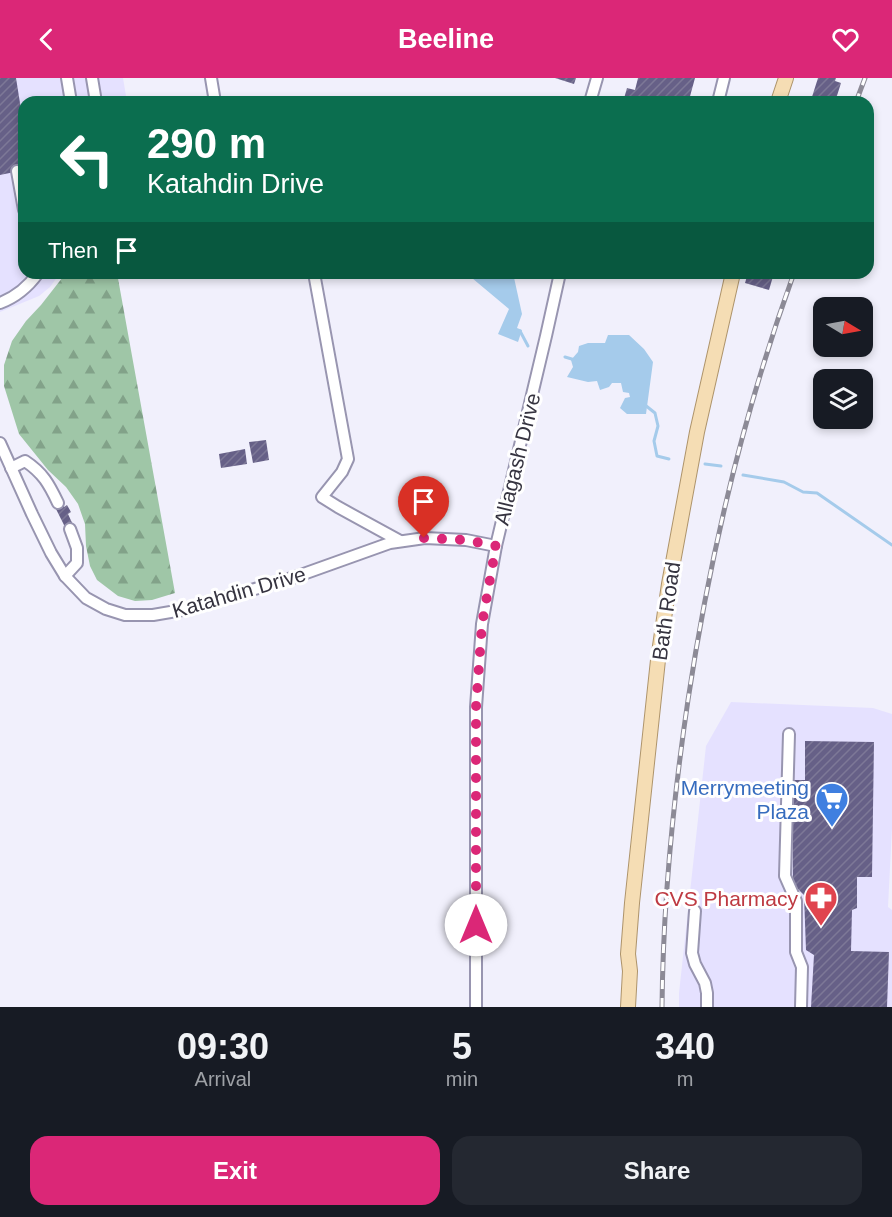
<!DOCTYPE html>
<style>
:root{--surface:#171b24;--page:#242831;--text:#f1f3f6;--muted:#9ea1a6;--accent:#db2777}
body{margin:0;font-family:Arial,sans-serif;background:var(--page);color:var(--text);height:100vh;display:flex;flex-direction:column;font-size:22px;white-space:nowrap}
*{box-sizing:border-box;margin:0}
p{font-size:20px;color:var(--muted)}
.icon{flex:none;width:33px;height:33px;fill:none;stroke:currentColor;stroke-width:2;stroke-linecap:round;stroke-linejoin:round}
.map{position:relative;height:929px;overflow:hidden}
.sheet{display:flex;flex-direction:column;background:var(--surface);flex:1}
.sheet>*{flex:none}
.top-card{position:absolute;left:18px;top:18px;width:856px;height:183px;border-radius:18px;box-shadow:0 3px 9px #0003;background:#0b6e4f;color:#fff;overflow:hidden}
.needle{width:39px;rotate:100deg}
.fabs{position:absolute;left:813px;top:219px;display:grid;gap:12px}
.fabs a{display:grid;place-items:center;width:60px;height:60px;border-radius:12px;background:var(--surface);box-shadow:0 3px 9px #0003;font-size:30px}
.pin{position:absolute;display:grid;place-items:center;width:51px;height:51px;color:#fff;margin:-62px -26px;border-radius:50% 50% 50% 0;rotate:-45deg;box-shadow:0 0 6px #0007}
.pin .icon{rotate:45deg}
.me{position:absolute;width:66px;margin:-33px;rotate:0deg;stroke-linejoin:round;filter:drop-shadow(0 0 4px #0008)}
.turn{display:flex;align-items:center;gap:21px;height:126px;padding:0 30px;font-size:27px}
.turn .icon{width:78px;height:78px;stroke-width:2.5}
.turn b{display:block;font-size:42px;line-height:51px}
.then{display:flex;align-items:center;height:57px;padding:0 30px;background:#0003;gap:12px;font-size:22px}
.eta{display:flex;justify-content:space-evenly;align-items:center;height:102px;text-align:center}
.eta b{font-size:36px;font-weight:700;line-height:42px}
.cta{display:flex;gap:12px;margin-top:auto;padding:12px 30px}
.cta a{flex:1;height:69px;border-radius:18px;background:var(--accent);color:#fff;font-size:24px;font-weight:700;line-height:69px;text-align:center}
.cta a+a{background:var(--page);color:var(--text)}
header{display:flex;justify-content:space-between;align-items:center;height:78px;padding:0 30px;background:var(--accent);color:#fff;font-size:27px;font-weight:700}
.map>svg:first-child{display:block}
.built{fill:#e5e1ff}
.forest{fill:url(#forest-firs)}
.water{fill:#a5cbeb}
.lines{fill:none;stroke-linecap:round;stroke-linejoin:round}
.stream{stroke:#a5cbeb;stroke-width:3}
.building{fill:url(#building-hatch)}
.minor-casing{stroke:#9895b0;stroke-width:14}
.major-casing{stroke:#ae946b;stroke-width:16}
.minor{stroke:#fff;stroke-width:10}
.major{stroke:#f5ddb4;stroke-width:14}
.rail-casing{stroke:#8c8a96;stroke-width:5}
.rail{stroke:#fff;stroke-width:3;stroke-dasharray:9;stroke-linecap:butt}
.route{stroke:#db2777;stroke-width:10;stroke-dasharray:0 18}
.labels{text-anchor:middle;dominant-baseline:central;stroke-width:6;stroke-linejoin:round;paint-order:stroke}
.street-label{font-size:21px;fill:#363440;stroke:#fff}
.shop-label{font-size:21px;fill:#366cbe;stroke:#fff;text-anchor:end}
.health-label{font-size:21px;fill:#be3a42;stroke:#fff;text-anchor:end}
</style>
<header><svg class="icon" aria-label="back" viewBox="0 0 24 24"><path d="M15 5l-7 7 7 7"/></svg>Beeline<svg class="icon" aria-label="heart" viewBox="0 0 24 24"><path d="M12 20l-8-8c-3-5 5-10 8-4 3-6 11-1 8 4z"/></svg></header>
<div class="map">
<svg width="892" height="929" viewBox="0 0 892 929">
<defs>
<pattern id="forest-firs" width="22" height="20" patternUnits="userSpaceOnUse" patternTransform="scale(1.5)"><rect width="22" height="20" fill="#9fc6a7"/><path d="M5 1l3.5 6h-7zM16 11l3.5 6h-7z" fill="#82a289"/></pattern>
<pattern id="building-hatch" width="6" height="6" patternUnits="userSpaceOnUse" patternTransform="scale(1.5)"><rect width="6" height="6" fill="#666087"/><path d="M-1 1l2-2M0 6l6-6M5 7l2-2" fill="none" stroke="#7d7897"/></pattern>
</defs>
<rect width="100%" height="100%" fill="#f1f0fc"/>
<!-- built -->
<g class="built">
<polygon points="0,0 123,0 127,24 24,24 24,195 60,195 50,209 39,218 0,234"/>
<polygon points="731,624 873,630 892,636 892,750 888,829 892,832 892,929 679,929 679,915 706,668"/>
</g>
<!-- forest -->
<polygon class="forest" points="66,195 117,195 175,515 152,522 135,523 118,518 97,502 90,488 86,468 85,446 78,426 66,409 48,392 19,356 4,308 4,287 12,263 26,243 41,227"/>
<!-- water -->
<g class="water">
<polygon points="466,195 513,195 522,236 517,250 522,252 518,264 498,256 509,231"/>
<polygon points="608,257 629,257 644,271 653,284 646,336 627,336 620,330 625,320 630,319 629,315 623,314 621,305 612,305 609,309 600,312 597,303 588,304 567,299 573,289 571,282 578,274 579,268 588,265 605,265"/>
</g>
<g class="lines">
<!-- stream -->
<g class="stream">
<polyline points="520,253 528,268"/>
<polyline points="565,279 575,282"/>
<polyline points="645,327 655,335 658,348 654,363 657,378 669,381"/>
<polyline points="705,386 721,388"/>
<polyline points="743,397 784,404 803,414 817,415 892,467"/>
</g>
</g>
<!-- building -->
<g class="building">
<polygon points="0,0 16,0 24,50 24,72 22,72 24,92 0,97"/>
<polygon points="555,0 576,0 574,6"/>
<polygon points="638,0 695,0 689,22 694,24 623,24 627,10 635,12"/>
<polygon points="818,0 836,0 835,3 841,5 835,24 819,24 811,22"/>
<polygon points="748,195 774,195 769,212 745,205"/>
<polygon points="266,362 269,382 253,385 249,364"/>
<polygon points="245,371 247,386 221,390 219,376"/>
<polygon points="62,423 64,429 67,427 71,434 68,436 74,449 67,453 54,427"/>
<polygon points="805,663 874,664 872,799 857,799 857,830 852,832 851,873 889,874 887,929 811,929 814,877 806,872 804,817 793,806 792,702 805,702"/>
</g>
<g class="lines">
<!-- minor casing -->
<g class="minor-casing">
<g id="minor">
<polyline points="67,0 71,24"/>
<polyline points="92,0 96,24"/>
<polyline points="211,0 215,24"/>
<polyline points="590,24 597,0"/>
<polyline points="718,24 724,0"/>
<polyline points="17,93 24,132"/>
<polyline points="314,195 348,381 342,394 322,419 338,429 400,463"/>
<path d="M 0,225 C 16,219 28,209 38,195"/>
<polyline points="0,365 32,436 51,475 65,498 86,520 106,531 125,537 153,537 188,531 295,499 390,465 425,460 466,462 496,468"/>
<path d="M 11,390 L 25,383 C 43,395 49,406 58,425"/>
<polyline points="65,498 77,485 77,470 70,451"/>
<polyline points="789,656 785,798 796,823 796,874 802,889 801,929"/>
<polyline points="695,833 692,875 695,886 705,905 707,915 707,929"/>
<polyline points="476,929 476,629 482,546 496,468 546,258 560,195"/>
</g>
</g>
<!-- major casing -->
<g class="major-casing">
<g id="major">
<polyline points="778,24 786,0"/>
<polyline points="628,929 630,893 628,876 632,825 658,582 669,506 697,354 733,195"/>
</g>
</g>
<!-- minor -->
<use href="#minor" class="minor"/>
<!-- major -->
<use href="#major" class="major"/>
<!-- rail casing -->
<g class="rail-casing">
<g id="rail">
<polyline points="856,24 865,0"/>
<path d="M 662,929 C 663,826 673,723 688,622 C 710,476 744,333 794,195"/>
</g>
</g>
<!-- rail -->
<use href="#rail" class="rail"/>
</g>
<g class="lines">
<!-- route -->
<polyline class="route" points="424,460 466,462 496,468 482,546 476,629 476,847"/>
</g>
<!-- icons -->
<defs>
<g id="supermarket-pin" transform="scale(1.725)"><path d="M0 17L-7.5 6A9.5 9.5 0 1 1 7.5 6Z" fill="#3f7fe0" stroke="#fff"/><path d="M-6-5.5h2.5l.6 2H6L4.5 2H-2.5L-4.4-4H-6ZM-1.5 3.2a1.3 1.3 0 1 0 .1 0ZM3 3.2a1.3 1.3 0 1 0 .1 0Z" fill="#fff"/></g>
<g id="pharmacy-pin" transform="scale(1.725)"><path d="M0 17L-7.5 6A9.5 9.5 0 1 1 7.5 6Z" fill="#e0444e" stroke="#fff"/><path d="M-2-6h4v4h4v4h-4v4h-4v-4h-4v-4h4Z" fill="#fff"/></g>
</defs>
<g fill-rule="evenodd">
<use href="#supermarket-pin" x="832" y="721"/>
<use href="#pharmacy-pin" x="821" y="820"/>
</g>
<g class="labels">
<!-- street labels -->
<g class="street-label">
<text transform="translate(517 381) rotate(-76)">Allagash Drive</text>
<text transform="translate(239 514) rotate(-16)">Katahdin Drive</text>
<text transform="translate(666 533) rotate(-82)">Bath Road</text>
</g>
<!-- shop labels -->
<g class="shop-label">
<text x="809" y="709">Merrymeeting<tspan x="809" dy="24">Plaza</tspan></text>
</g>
<!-- health labels -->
<g class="health-label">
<text x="798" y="820">CVS Pharmacy</text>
</g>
</g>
</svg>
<div class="fabs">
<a><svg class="needle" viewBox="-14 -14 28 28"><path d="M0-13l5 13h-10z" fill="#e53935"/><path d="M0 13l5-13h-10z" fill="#9ea1a6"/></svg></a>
<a><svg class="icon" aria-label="layers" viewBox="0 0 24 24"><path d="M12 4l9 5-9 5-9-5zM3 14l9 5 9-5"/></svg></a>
</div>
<div class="pin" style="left:424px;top:460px;background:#d93025"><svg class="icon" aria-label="arrive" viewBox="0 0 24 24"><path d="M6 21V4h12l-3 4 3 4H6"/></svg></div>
<svg class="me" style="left:476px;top:847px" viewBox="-20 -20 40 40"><circle r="19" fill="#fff"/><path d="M0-13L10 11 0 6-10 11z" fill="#db2777"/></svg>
<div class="top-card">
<div class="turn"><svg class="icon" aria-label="left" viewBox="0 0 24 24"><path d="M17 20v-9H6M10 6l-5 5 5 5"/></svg><div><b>290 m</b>Katahdin Drive</div></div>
<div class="then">Then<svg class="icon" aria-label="arrive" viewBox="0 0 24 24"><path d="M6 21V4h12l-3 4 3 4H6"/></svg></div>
</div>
</div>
<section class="sheet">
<div class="eta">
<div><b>09:30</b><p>Arrival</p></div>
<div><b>5</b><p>min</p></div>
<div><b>340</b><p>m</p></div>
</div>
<div class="cta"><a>Exit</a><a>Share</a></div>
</section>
